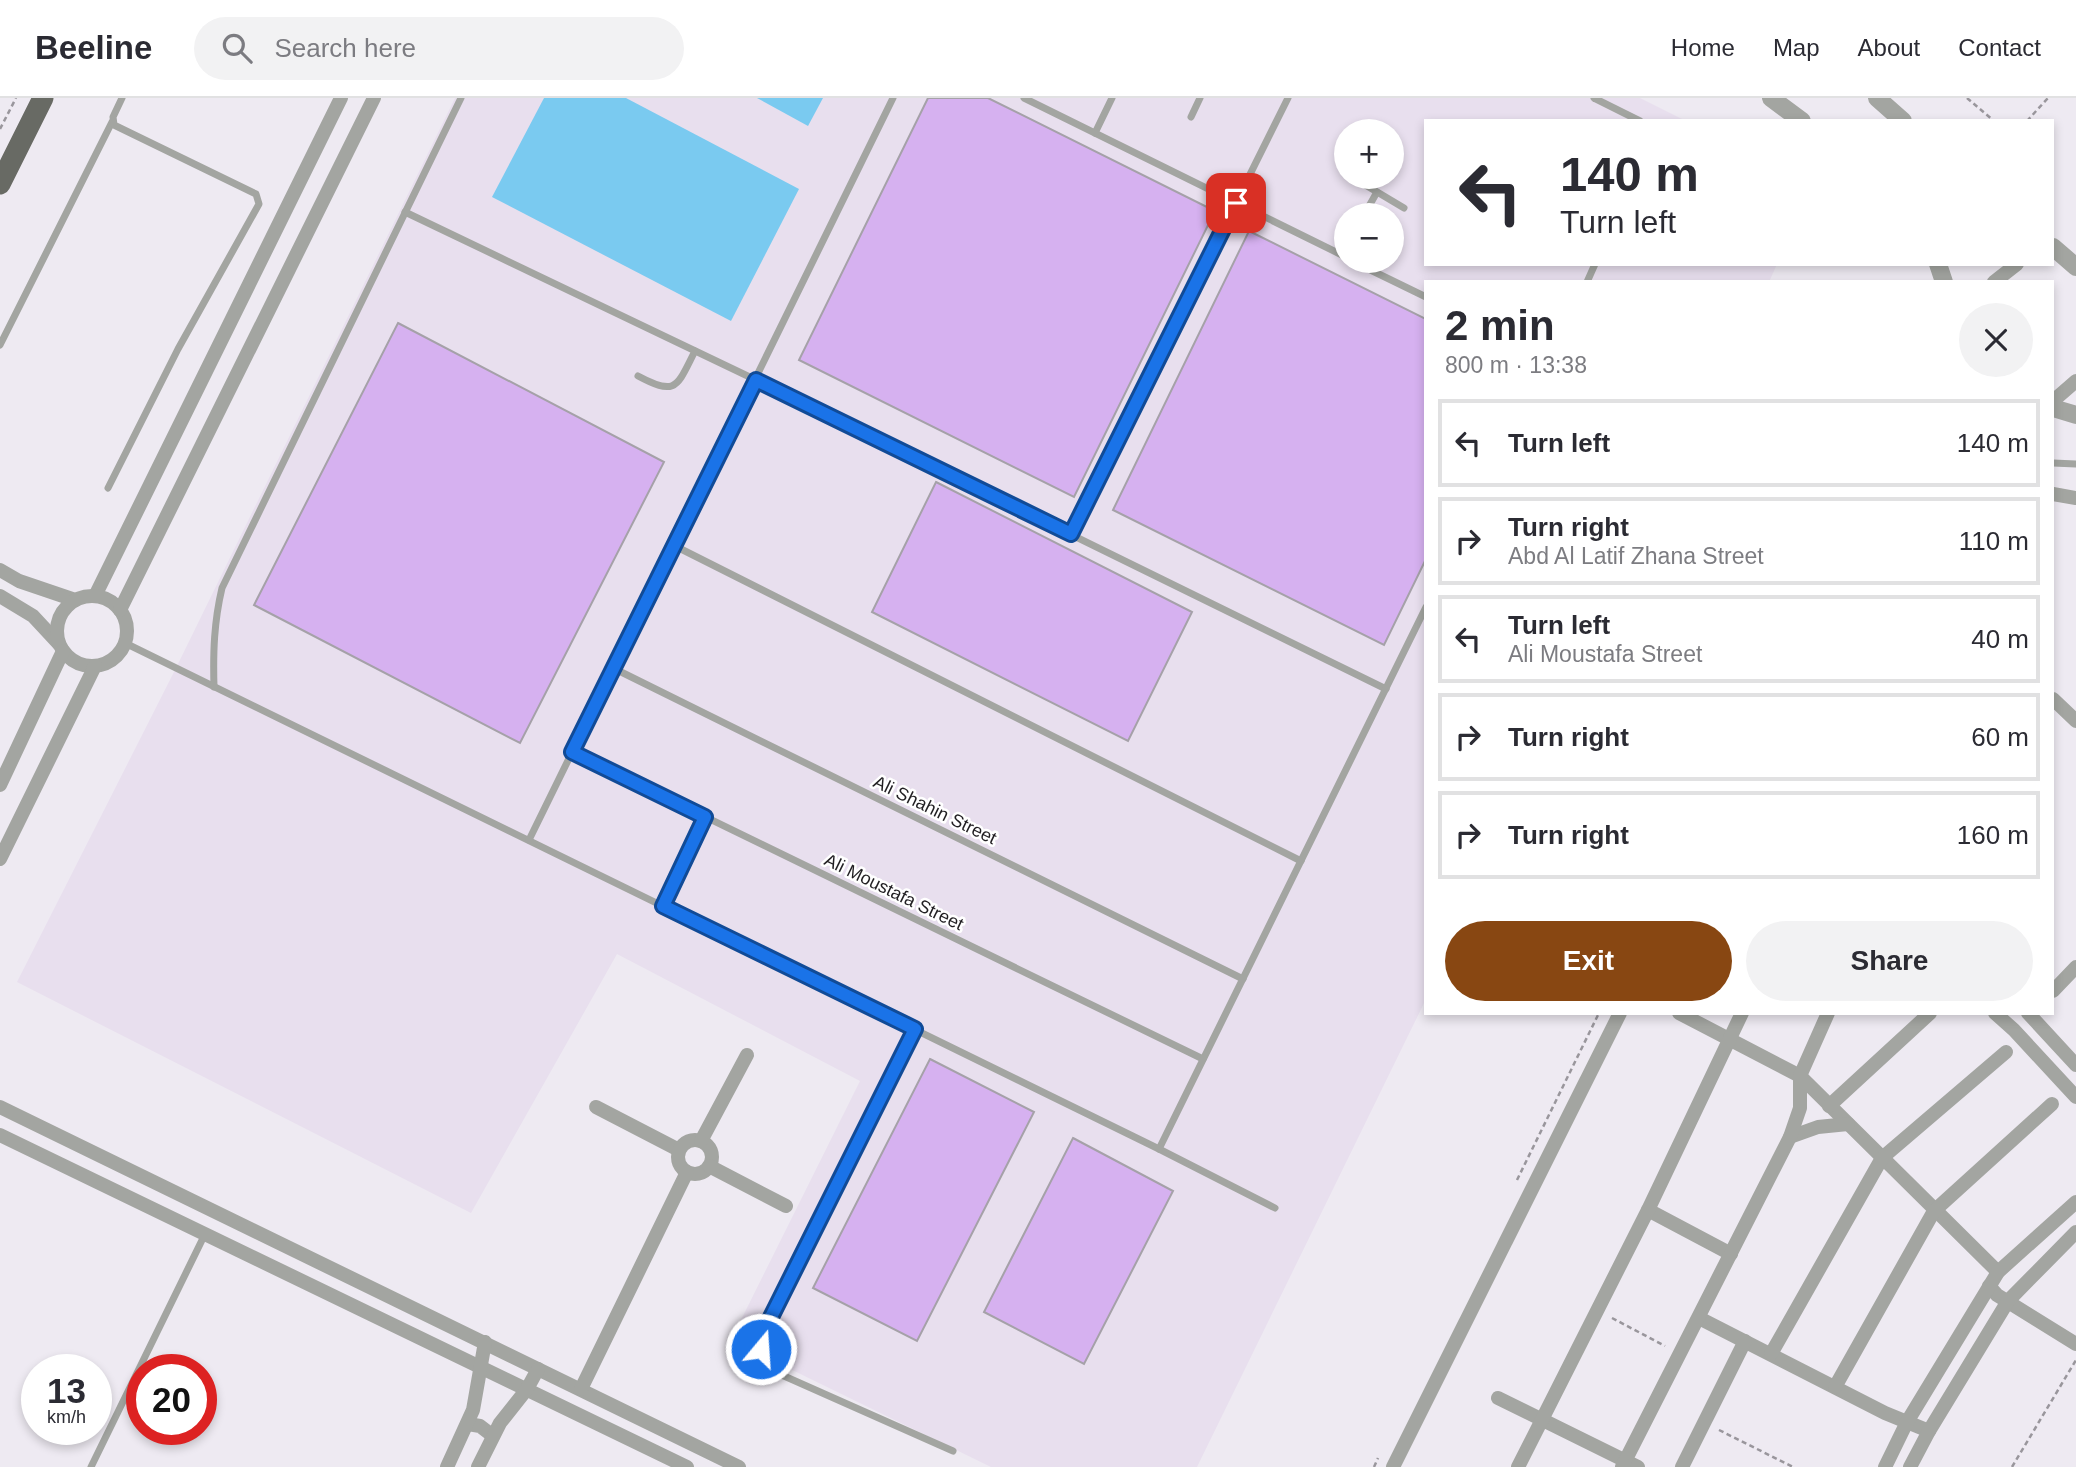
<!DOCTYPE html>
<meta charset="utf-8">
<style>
:root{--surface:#fff;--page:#f2f2f3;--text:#2b2b33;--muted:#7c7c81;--line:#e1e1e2;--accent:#884712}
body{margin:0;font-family:Arial,sans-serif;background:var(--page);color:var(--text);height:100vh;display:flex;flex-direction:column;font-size:26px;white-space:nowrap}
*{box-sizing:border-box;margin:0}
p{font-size:23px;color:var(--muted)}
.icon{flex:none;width:38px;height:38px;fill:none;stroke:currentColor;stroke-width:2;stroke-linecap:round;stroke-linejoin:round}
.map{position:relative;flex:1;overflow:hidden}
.sheet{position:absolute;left:1424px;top:182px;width:630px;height:735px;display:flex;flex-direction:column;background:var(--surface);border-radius:0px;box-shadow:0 4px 10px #0003}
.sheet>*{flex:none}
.top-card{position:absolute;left:1424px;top:21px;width:630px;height:147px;border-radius:0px;box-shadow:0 4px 10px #0003;background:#fff;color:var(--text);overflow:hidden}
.controls{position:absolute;left:1334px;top:21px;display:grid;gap:14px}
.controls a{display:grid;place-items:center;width:70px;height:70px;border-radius:50%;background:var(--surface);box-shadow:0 4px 10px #0003;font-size:35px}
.speed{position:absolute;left:21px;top:1256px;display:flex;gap:14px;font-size:35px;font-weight:700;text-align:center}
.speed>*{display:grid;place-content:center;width:91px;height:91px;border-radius:50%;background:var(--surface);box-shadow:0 4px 10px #0003;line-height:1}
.speed small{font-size:18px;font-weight:400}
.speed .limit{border:10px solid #d22;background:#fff;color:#111}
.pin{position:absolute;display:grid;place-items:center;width:60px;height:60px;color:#fff;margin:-30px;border-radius:14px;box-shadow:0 4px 10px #0006}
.me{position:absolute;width:77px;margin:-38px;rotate:18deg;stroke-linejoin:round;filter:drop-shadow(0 0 5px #0008)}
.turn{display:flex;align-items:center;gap:24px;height:147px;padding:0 21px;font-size:32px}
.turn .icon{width:91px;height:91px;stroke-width:2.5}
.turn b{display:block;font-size:49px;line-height:60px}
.round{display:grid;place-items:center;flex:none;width:74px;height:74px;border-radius:37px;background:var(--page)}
.headline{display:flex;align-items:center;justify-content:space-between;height:119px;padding:0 21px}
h1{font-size:42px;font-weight:600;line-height:52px}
.button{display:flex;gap:14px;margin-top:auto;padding:14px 21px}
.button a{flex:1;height:80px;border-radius:42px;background:var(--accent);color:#fff;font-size:28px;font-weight:600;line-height:80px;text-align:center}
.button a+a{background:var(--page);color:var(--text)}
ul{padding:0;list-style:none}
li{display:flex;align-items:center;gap:21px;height:88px;margin:0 14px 10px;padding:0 7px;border:4px solid var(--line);border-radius:0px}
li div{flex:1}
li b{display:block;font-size:26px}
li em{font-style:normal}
header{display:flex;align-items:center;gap:42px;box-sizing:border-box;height:98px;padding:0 35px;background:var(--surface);border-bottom:2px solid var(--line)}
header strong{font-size:33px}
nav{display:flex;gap:38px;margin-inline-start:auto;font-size:24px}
.search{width:490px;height:63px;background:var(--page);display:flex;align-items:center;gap:18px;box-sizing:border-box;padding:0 24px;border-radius:38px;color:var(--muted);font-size:26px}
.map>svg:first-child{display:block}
.built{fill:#e8dfee;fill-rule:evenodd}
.water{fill:#7acaf0}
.building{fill:#d6b1f0;stroke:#a5a1a8;stroke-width:2}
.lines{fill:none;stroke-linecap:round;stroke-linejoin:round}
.path{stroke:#99969c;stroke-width:2.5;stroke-dasharray:5 3.5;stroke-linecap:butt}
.service{stroke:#a3a5a1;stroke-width:7}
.minor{stroke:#a3a5a1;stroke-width:14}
.tertiary{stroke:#a3a5a1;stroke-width:18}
.primary{stroke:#686a64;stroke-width:21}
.route-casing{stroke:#114b97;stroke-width:18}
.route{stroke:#1a73e8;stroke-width:12}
.labels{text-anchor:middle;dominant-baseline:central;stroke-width:5;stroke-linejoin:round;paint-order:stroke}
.street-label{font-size:18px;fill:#211f22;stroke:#fff}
</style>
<header>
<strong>Beeline</strong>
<div class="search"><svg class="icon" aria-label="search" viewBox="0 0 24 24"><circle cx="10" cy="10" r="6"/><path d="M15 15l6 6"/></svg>Search here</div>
<nav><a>Home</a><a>Map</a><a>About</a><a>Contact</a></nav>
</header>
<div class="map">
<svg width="2076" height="1369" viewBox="0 0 2076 1369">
<rect width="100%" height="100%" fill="#eeeaf2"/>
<!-- built -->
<path class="built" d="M 455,0 L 1640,0 L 1686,23 L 1426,23 L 1426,166 L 1777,166 L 1769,184 L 1426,184 L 1426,901 L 1197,1369 L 991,1369 L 731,1242 L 860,983 L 617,856 L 471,1115 L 17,884 L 176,570 ZM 1346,33 L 1391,33 L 1391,79 L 1346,79 ZM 1346,117 L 1391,117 L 1391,163 L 1346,163 Z"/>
<!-- water -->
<g class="water">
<polygon points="544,0 626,0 799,91 731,223 492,99"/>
<polygon points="757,0 823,0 808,28"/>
</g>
<!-- building -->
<g class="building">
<polygon points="928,0 988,0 1215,113 1074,399 799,262"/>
<polygon points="1249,133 1426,221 1426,461 1384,547 1113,412"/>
<polygon points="398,225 664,364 520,645 254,507"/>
<polygon points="936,384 1192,514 1128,643 872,514"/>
<polygon points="930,961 1034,1014 917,1243 813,1190"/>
<polygon points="1073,1040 1173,1093 1084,1266 984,1214"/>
</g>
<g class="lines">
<!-- path -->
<g class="path">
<polyline points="1967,0 1994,23"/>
<polyline points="2027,23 2048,0"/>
<polyline points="0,31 16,0"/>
<polyline points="1517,1082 1599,915"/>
<polyline points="1612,1220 1665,1248"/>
<polyline points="1719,1332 1793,1369"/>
<polyline points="1374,1369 1378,1360"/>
<polyline points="2012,1369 2076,1262"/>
</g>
<!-- service -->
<g class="service">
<polyline points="1024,0 1346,159"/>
<polyline points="1594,0 1640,23"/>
<polyline points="1191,19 1200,0"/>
<polyline points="1095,35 1112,0"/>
<polyline points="1343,73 1346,75"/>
<polyline points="1352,79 1404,110"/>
<polyline points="405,114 756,282 1386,591"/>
<polyline points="1364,117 1377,94"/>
<polyline points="1352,163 1426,199"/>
<polyline points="1587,184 1595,166"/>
<polyline points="0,247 112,24"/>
<path d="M 638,278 C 677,299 677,288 695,253"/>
<polyline points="2053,365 2076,366"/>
<polyline points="108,390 178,251 259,106 256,96 114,27 113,19 122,0"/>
<polyline points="1071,436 1288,0"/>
<polyline points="673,447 1301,763"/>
<polyline points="125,545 1159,1051 1275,1110"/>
<polyline points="613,570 1243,881"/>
<path d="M 214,589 C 213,554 214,524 222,490 L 461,0"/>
<polyline points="572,654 1203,961"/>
<polyline points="529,742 893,0"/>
<polyline points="663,808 705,719"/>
<polyline points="915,931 760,1241 764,1259 775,1274 953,1353"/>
<polyline points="1159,1051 1426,509"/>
<polyline points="91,1369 205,1136"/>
</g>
<!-- minor -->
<g class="minor">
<polyline points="1994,184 2017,166"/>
<polyline points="2053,303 2076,283"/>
<polyline points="2053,396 2076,400"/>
<polyline points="0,472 19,483 75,502"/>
<polyline points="0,498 33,518 59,546"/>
<polyline points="95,498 341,0"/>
<circle cx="92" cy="533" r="35"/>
<polyline points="120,512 374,0"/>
<polyline points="2053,601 2076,623"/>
<polyline points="0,687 63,553"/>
<polyline points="0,761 95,568"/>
<polyline points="2053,893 2076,869"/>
<polyline points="1679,915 1800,978 1998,1174"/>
<polyline points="1995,915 2014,932 2076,999"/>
<polyline points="2028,915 2076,967"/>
<polyline points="1829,1008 1930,915"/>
<polyline points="0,1009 739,1369"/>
<polyline points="596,1009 679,1052"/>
<polyline points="0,1037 687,1369"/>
<polyline points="1790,1039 1818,1029 1848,1026"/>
<circle cx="695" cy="1059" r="17"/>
<polyline points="701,1043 747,957"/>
<polyline points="709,1068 786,1108"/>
<polyline points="1648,1112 1731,1156"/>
<polyline points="1989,1188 1997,1197 2076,1246"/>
<polyline points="1699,1220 1885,1315 1929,1333"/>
<polyline points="1771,1256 1882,1060 2006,954"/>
<polyline points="1835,1289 1934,1113 2052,1006"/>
<polyline points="581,1291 687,1074"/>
<polyline points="1498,1300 1638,1369"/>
<polyline points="468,1326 480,1328 493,1338"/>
<polyline points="447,1369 473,1312 485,1244"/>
<polyline points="478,1369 500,1325 527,1291 538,1271"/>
<polyline points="1393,1369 1620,915"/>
<polyline points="1518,1369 1648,1112 1742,915"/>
<polyline points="1622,1369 1790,1039 1800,1010 1800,978 1828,915"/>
<polyline points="1682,1369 1745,1243"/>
<polyline points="1885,1369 1907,1324 1998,1174 2076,1104"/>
<polyline points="1910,1369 1929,1333 2008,1203 2076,1134"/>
</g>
<!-- tertiary -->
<g class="tertiary">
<polyline points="1771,0 1802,23"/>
<polyline points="1877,0 1903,23"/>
<polyline points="2053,149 2076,169"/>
<polyline points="1938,166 1944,184"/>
<polyline points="2053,310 2076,317"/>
</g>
<!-- primary -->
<polyline class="primary" points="0,86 43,0"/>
</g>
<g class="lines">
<!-- route casing -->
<g class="route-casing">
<polyline id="route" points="761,1251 760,1241 915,931 663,808 705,719 572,654 756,282 1071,436 1236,105"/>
</g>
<!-- route -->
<use href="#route" class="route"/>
</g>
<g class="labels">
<!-- street labels -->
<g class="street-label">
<text transform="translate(935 712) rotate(26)">Ali Shahin Street</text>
<text transform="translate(894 794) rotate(26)">Ali Moustafa Street</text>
</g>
</g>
</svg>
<div class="controls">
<a>+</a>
<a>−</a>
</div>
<div class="speed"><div>13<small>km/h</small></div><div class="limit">20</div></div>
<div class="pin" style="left:1236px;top:105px;background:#d93025"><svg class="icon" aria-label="arrive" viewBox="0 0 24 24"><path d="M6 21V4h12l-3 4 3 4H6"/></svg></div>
<svg class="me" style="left:761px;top:1251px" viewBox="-20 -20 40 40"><circle r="17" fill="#1a73e8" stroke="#fff" stroke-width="3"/><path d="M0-11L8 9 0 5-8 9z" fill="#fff"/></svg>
<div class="top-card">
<div class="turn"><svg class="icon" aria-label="left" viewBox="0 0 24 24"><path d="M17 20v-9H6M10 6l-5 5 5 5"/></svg><div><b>140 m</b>Turn left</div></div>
</div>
<section class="sheet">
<div class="headline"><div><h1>2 min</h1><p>800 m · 13:38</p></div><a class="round"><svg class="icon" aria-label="close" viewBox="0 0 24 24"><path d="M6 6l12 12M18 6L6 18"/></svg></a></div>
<ul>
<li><svg class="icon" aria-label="left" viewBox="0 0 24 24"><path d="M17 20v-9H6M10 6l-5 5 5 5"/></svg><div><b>Turn left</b></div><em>140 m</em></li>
<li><svg class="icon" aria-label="right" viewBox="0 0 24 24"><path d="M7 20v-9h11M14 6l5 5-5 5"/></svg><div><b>Turn right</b><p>Abd Al Latif Zhana Street</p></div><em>110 m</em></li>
<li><svg class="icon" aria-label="left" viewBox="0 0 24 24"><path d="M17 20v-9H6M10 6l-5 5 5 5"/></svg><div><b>Turn left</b><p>Ali Moustafa Street</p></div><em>40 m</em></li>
<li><svg class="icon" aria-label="right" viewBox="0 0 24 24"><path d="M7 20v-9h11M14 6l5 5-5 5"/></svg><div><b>Turn right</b></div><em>60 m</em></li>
<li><svg class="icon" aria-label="right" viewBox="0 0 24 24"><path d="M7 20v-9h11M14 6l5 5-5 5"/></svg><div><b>Turn right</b></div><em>160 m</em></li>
</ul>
<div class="button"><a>Exit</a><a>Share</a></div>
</section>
</div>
